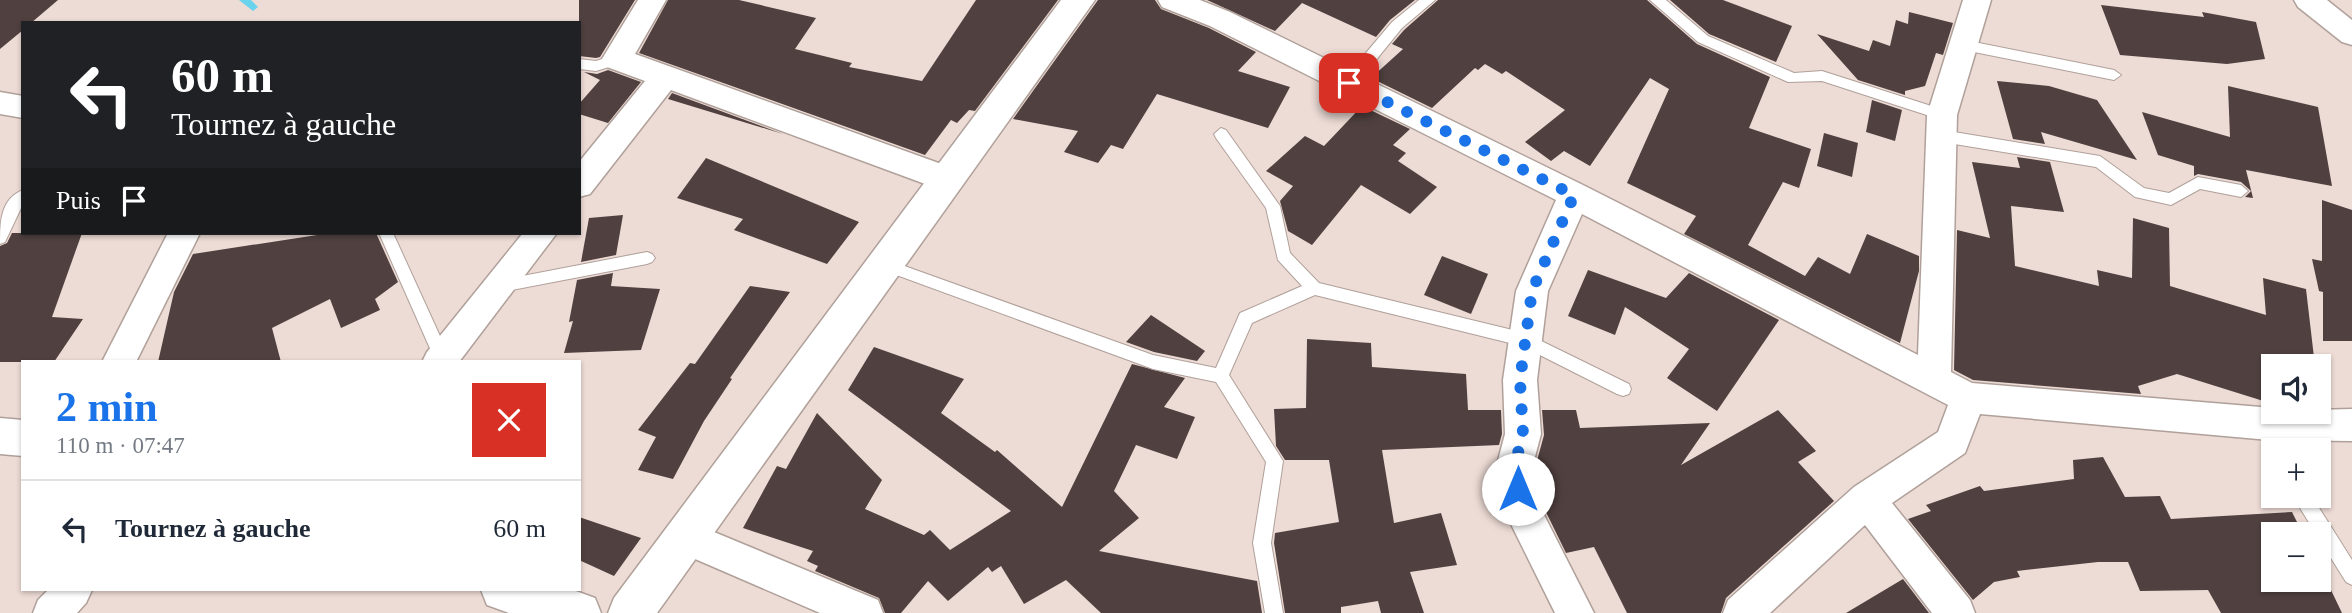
<!DOCTYPE html>
<html lang="fr">
<meta charset="utf-8">
<style>
:root{--surface:#fff;--page:#f2f2f3;--text:#1f2937;--muted:#747a83;--line:#e0e1e3;--accent:#1a73e8}
body{margin:0;font-family:Georgia,serif;background:var(--page);color:var(--text);height:100vh;display:flex;flex-direction:column;font-size:26px;white-space:nowrap}
*{box-sizing:border-box;margin:0}
p{font-size:23px;color:var(--muted)}
.icon{flex:none;width:38px;height:38px;fill:none;stroke:currentColor;stroke-width:2;stroke-linecap:round;stroke-linejoin:round}
.map{position:relative;flex:1;overflow:hidden}
.panel{position:absolute;left:21px;top:360px;width:560px;height:231px;display:flex;flex-direction:column;background:var(--surface);border-radius:0px;box-shadow:0 2px 5px #0004}
.panel>*{flex:none}
.banner{position:absolute;left:21px;top:21px;width:560px;height:214px;border-radius:0px;box-shadow:0 2px 5px #0004;background:#202124;color:#fff;overflow:hidden}
.tools{position:absolute;left:2261px;top:354px;display:grid;gap:14px}
.tools a{display:grid;place-items:center;width:70px;height:70px;border-radius:0px;background:var(--surface);box-shadow:0 2px 5px #0004;font-size:35px}
.pin{position:absolute;display:grid;place-items:center;width:60px;height:60px;color:#fff;margin:-30px;border-radius:14px;box-shadow:0 4px 10px #0006}
.me{position:absolute;width:77px;margin:-38px;rotate:0deg;stroke-linejoin:round;filter:drop-shadow(0 0 5px #0008)}
.turn{display:flex;align-items:center;gap:24px;height:147px;padding:0 35px;font-size:32px}
.turn .icon{width:91px;height:91px;stroke-width:2.5}
.turn b{display:block;font-size:49px;line-height:60px}
.then{display:flex;align-items:center;height:66px;padding:0 35px;background:#0003;gap:14px;font-size:26px}
.round{display:grid;place-items:center;flex:none;width:74px;height:74px;border-radius:0px;background:var(--page)}
.overview{display:flex;align-items:center;justify-content:space-between;height:119px;padding:0 35px}
h1{font-size:42px;font-weight:700;line-height:52px;color:var(--accent)}
ul{padding:0;list-style:none}
li{display:flex;align-items:center;gap:21px;height:98px;padding:0 35px;border-top:2px solid var(--line)}
li div{flex:1}
li b{display:block;font-size:26px}
li em{font-style:normal}
.map>svg:first-child{display:block}
.lines{fill:none;stroke-linecap:round;stroke-linejoin:round}
.stream{fill:#6ad3ed;fill-rule:evenodd}
.building{fill:#504140}
.service-casing{stroke:#b0a09a;stroke-width:2}
.minor-casing{stroke:#b0a09a;stroke-width:3}
.tertiary-casing{stroke:#b0a09a;stroke-width:3}
.service{fill:#fff;fill-rule:evenodd}
.minor{fill:#fff;fill-rule:evenodd}
.tertiary{fill:#fff;fill-rule:evenodd}
.route{stroke:#1a73e8;stroke-width:12;stroke-dasharray:0 21.6}
</style>
<div class="map">
<svg width="2352" height="613" viewBox="0 0 2352 613">
<rect width="100%" height="100%" fill="#eddbd5"/>
<g class="lines">
<!-- stream -->
<polygon class="stream" points="239,0 251,0 258,7 253,11"/>
</g>
<!-- building -->
<g class="building">
<polygon points="0,0 58,0 31,23 23,23 23,30 0,49"/>
<polygon points="579,0 635,0 600,57 596,58 579,56"/>
<polygon points="668,0 739,0 816,18 795,49 852,63 849,67 922,81 976,0 1058,0 975,111 969,110 957,123 951,120 925,155 639,53"/>
<polygon points="1098,0 1155,0 1161,9 1209,28 1256,52 1238,71 1290,87 1268,128 1157,94 1123,149 1111,145 1098,163 1064,152 1078,131 1013,119"/>
<polygon points="1207,0 1415,0 1390,20 1376,37 1302,3 1275,31"/>
<polygon points="1438,0 1647,0 1697,44 1770,77 1749,128 1811,149 1799,188 1783,182 1748,245 1805,276 1818,257 1850,274 1867,234 1919,256 1919,271 1900,343 1684,234 1696,216 1627,183 1669,89 1650,78 1590,166 1564,151 1551,161 1525,142 1565,110 1506,71 1502,74 1485,64 1478,70 1475,68 1432,108 1371,78 1403,49 1392,44 1404,30"/>
<polygon points="1670,0 1723,0 1792,26 1776,62 1709,34"/>
<polygon points="2101,5 2204,17 2202,12 2256,22 2265,59 2227,64 2120,55"/>
<polygon points="1909,12 1953,23 1943,55 1936,53 1925,86 1905,91 1905,95 1858,80 1817,34 1869,51 1873,40 1890,46 1896,20 1908,24"/>
<polygon points="608,70 641,82 608,123 579,114 579,104 600,80 584,72 597,74"/>
<polygon points="1997,81 2049,86 2097,100 2137,160 2041,132 2045,144 2013,139"/>
<polygon points="2228,86 2318,107 2332,186 2246,170 2253,198 2245,197 2251,191 2241,182 2198,174 2194,176 2194,166 2158,155 2142,112 2230,137"/>
<polygon points="672,93 783,134 668,99"/>
<polygon points="1872,100 1902,110 1895,141 1866,132"/>
<polygon points="1362,106 1410,129 1393,145 1406,153 1398,161 1437,187 1410,214 1361,185 1312,245 1288,231 1280,201 1293,186 1266,171 1305,136 1324,146"/>
<polygon points="1824,133 1858,143 1852,177 1817,166"/>
<polygon points="2017,157 2050,162 2064,212 2011,206 2015,266 2099,286 2097,270 2132,278 2133,218 2169,228 2170,286 2266,315 2263,278 2306,289 2315,366 2273,366 2273,404 2177,374 2138,386 2141,394 1973,380 1954,370 1957,230 1990,238 1972,162 2020,168"/>
<polygon points="706,158 859,222 827,264 734,230 743,219 677,198"/>
<polygon points="2322,200 2352,210 2352,341 2323,341 2323,292 2319,291 2312,259 2322,261"/>
<polygon points="623,215 616,255 581,262 589,218"/>
<polygon points="12,233 82,233 52,317 83,319 54,362 0,362 0,246 7,243"/>
<polygon points="330,233 376,233 398,282 375,299 380,310 341,328 330,299 272,328 281,362 158,362 174,292 193,254"/>
<polygon points="1442,256 1488,274 1471,314 1424,295"/>
<polygon points="1588,270 1666,298 1689,273 1779,320 1717,411 1667,378 1689,349 1625,307 1615,335 1568,316"/>
<polygon points="613,273 611,286 660,289 641,350 564,353 573,321 569,322 577,280"/>
<polygon points="750,286 790,292 730,378 732,379 704,421 673,479 638,470 656,437 638,430 690,363 695,364"/>
<polygon points="1151,315 1205,351 1197,361 1154,352 1126,342"/>
<polygon points="1307,339 1371,343 1372,367 1466,374 1468,410 1501,410 1502,434 1499,445 1382,450 1394,523 1441,513 1457,565 1410,572 1424,613 1381,613 1378,601 1341,607 1341,613 1285,613 1274,543 1275,533 1339,522 1329,460 1285,460 1276,446 1274,409 1306,408"/>
<polygon points="874,347 964,379 941,413 995,452 997,450 1062,507 1132,364 1185,378 1164,407 1195,417 1177,459 1136,445 1114,491 1139,518 1099,551 1257,581 1262,613 1101,613 1066,580 1024,604 1001,566 992,572 988,567 948,601 928,581 901,613 885,613 879,598 815,571 818,566 807,561 813,551 743,528 777,466 786,469 817,413 882,480 865,509 924,535 930,530 950,550 1011,511 848,390"/>
<polygon points="1542,410 1576,410 1580,428 1710,423 1681,465 1778,410 1816,451 1798,462 1834,501 1726,598 1721,613 1627,613 1594,547 1566,553 1543,506 1535,468 1544,435"/>
<polygon points="2103,457 2125,497 2160,496 2171,519 2292,512 2303,534 2273,534 2273,579 2319,579 2319,565 2342,613 2221,613 2208,590 2140,591 2128,562 2098,562 2017,571 2020,577 1994,582 1973,600 1908,519 1931,511 1926,505 1980,486 1984,491 2074,479 2073,460"/>
<polygon points="579,517 641,538 614,576 579,560"/>
<polygon points="1903,579 1929,613 1846,613"/>
</g>
<g class="lines">
<!-- service casing -->
<g class="service-casing">
<g id="service">
<polygon points="1419,0 1435,0 1402,28 1354,87 1344,87 1342,83 1344,79 1392,22"/>
<polygon points="1650,0 1666,0 1708,36 1794,73 1822,71 1947,111 1949,115 1942,120 1822,81 1788,82 1698,42"/>
<polygon points="1964,40 2114,70 2121,75 2114,80 1959,49 1957,45 1959,41"/>
<polygon points="617,54 624,59 622,63 596,71 579,69 579,59 596,61"/>
<polygon points="1221,128 1226,130 1280,206 1290,253 1319,283 1525,333 1629,384 1631,389 1629,394 1623,396 1617,394 1522,346 1315,295 1252,323 1229,375 1283,461 1271,543 1283,613 1265,613 1253,543 1266,462 1216,382 1153,369 880,269 877,265 880,261 885,259 1153,355 1216,368 1240,313 1302,286 1278,260 1266,208 1216,138 1214,134"/>
<polygon points="1942,130 2100,156 2144,188 2169,193 2198,177 2241,185 2248,191 2241,197 2200,189 2171,205 2135,197 2096,167 1942,142 1935,136"/>
<path d="M 23,190 L 23,204 L 5,242 L 0,244 C 0,223 0,199 23,190 Z"/>
<polygon points="379,233 393,233 450,358 448,362 436,362"/>
<polygon points="647,252 652,254 655,258 652,262 647,264 501,292 495,291 493,286 495,281 501,280"/>
<polygon points="2269,417 2275,419 2285,450 2273,450 2273,456 2269,450 2261,424 2263,419"/>
<polygon points="2292,495 2311,495 2352,560 2352,585 2346,582 2319,539 2319,534 2316,534"/>
</g>
</g>
<!-- minor casing -->
<g class="minor-casing">
<g id="minor">
<polygon points="638,0 666,0 635,54 958,170 963,179 958,188 947,191 936,188 671,90 590,194 579,197 579,162 645,81 607,67 602,59"/>
<polygon points="1158,0 1200,0 1230,12 1585,186 1918,355 1927,115 1963,0 1991,0 1957,115 1951,372 1972,383 2273,408 2273,411 2352,409 2352,441 2269,440 1980,414 1965,453 1892,503 1970,600 1975,613 1932,613 1865,525 1770,613 1723,613 1728,600 1854,487 1938,432 1948,405 1582,214 1548,291 1537,380 1541,434 1532,468 1540,507 1594,613 1555,613 1504,510 1496,468 1505,434 1503,380 1516,291 1556,200 1210,26 1162,7"/>
<polygon points="2294,0 2327,0 2352,20 2352,45 2342,42 2298,7"/>
<polygon points="0,92 23,96 23,118 0,114"/>
<polygon points="168,233 200,233 136,362 102,362"/>
<polygon points="523,233 557,233 459,362 422,362 427,352"/>
<polygon points="685,520 878,600 883,613 820,613 672,549 666,537 672,525"/>
<polygon points="48,590 92,590 86,603 77,613 33,613 38,600"/>
</g>
</g>
<!-- tertiary casing -->
<g class="tertiary-casing">
<g id="tertiary">
<polygon points="1061,0 1095,0 657,613 608,613 614,598"/>
<polygon points="0,418 23,420 23,456 0,454"/>
<polygon points="481,590 573,590 595,598 601,613 509,613 487,605"/>
</g>
</g>
<!-- service -->
<use href="#service" class="service"/>
<!-- minor -->
<use href="#minor" class="minor"/>
<!-- tertiary -->
<use href="#tertiary" class="tertiary"/>
</g>
<g class="lines">
<!-- route -->
<polyline class="route" points="1349,83 1574,195 1532,291 1520,380 1523,434 1514,468 1518,489"/>
</g>
</svg>
<div class="tools">
<a><svg class="icon" aria-label="sound" viewBox="0 0 24 24"><path d="M4 9h4l5-4v14l-5-4H4zM17 9q2 3 0 6"/></svg></a>
<a>+</a>
<a>−</a>
</div>
<div class="pin" style="left:1349px;top:83px;background:#d93025"><svg class="icon" aria-label="arrive" viewBox="0 0 24 24"><path d="M6 21V4h12l-3 4 3 4H6"/></svg></div>
<svg class="me" style="left:1518px;top:489px" viewBox="-20 -20 40 40"><circle r="19" fill="#fff"/><path d="M0-13L10 11 0 6-10 11z" fill="#1a73e8"/></svg>
<div class="banner">
<div class="turn"><svg class="icon" aria-label="left" viewBox="0 0 24 24"><path d="M17 20v-9H6M10 6l-5 5 5 5"/></svg><div><b>60 m</b>Tournez à gauche</div></div>
<div class="then">Puis<svg class="icon" aria-label="arrive" viewBox="0 0 24 24"><path d="M6 21V4h12l-3 4 3 4H6"/></svg></div>
</div>
<section class="panel">
<div class="overview"><div><h1>2 min</h1><p>110 m · 07:47</p></div><a class="round" style="background:#d93025;color:#fff"><svg class="icon" aria-label="close" viewBox="0 0 24 24"><path d="M6 6l12 12M18 6L6 18"/></svg></a></div>
<ul>
<li><svg class="icon" aria-label="left" viewBox="0 0 24 24"><path d="M17 20v-9H6M10 6l-5 5 5 5"/></svg><div><b>Tournez à gauche</b></div><em>60 m</em></li>
</ul>
</section>
</div>
